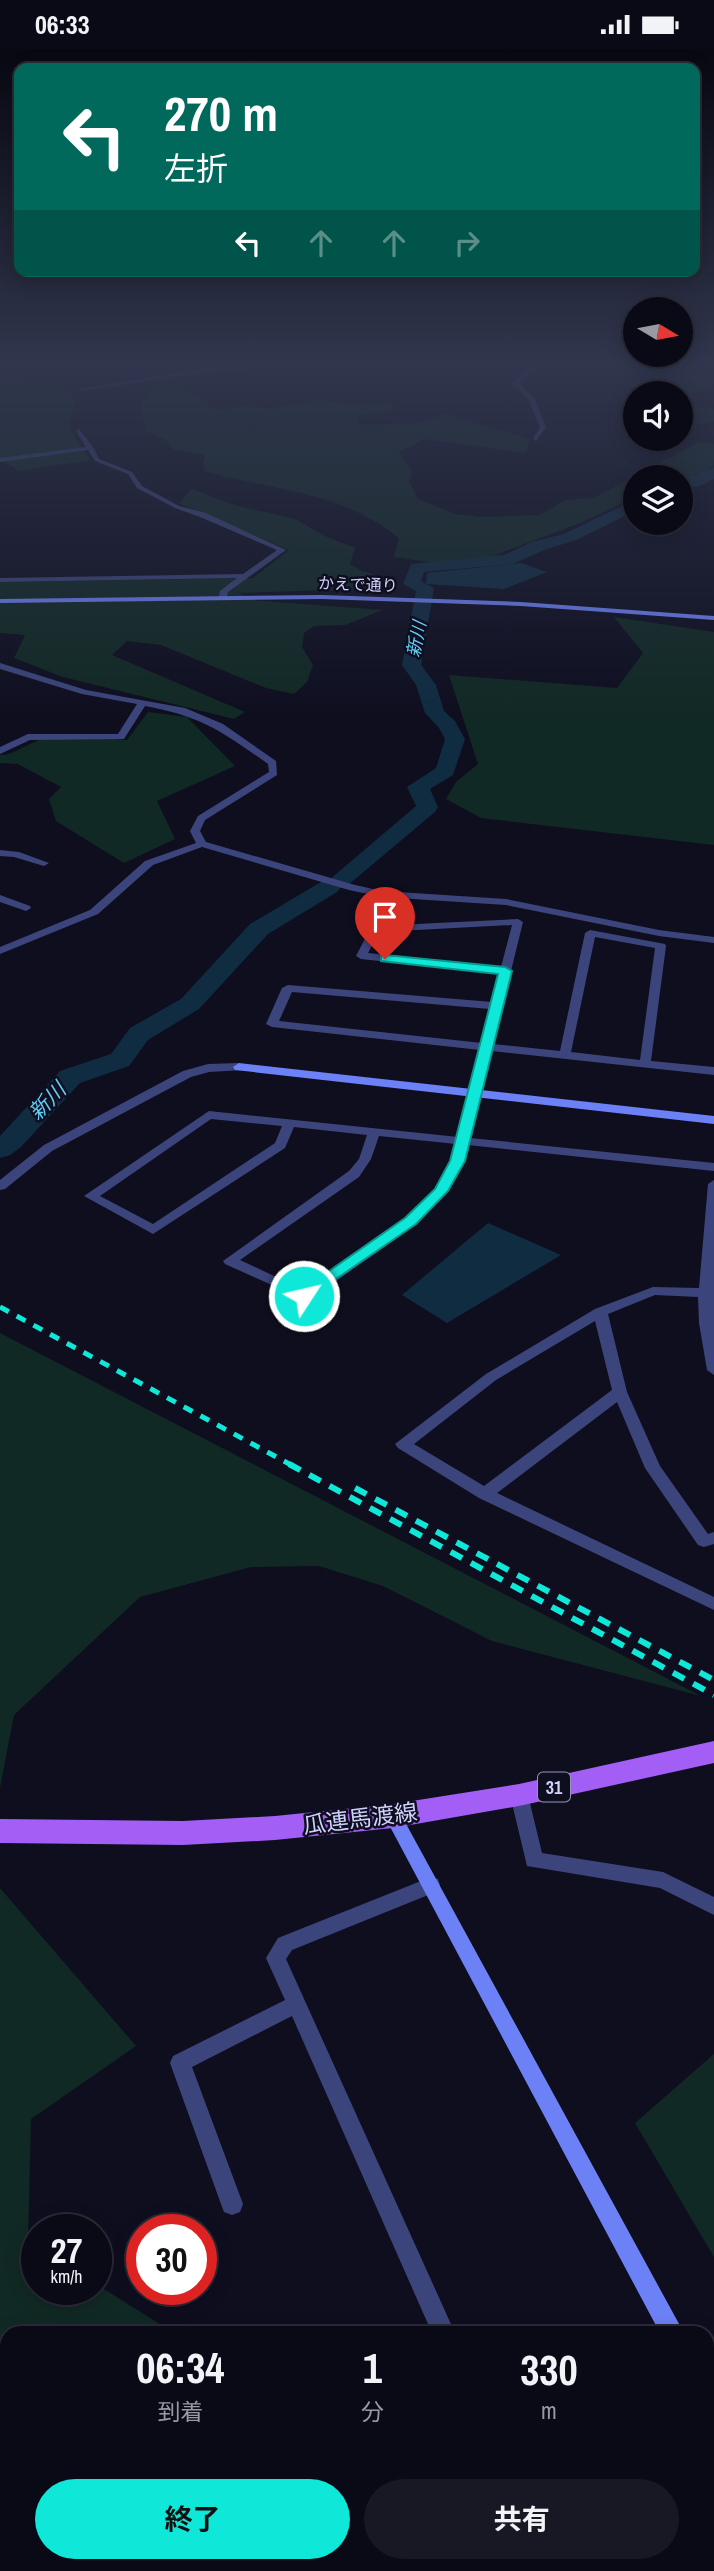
<!DOCTYPE html>
<html lang="ja">
<meta charset="utf-8">
<style>
:root{--surface:#0a0a17;--page:#181824;--text:#f1f3f6;--muted:#999aa1;--line:#2a2b36;--accent:#0fe8d8}
body{margin:0;font-family:"Archivo Narrow","Noto Sans JP",sans-serif;background:var(--page);color:var(--text);height:100vh;display:flex;flex-direction:column;font-size:26px;white-space:nowrap}
*{box-sizing:border-box;margin:0}
p{font-size:23px;color:var(--muted)}
.icon{flex:none;width:38px;height:38px;fill:none;stroke:currentColor;stroke-width:2;stroke-linecap:round;stroke-linejoin:round}
.map{position:relative;flex:1;overflow:hidden}
.drawer{position:absolute;left:0px;top:2277px;width:714px;height:247px;display:flex;flex-direction:column;background:var(--surface);border-radius:21px 21px 0 0;box-shadow:0 4px 18px #0003,0 0 0 2px var(--line)}
.drawer>*{flex:none}
.banner{position:absolute;left:14px;top:14px;width:686px;height:214px;border-radius:14px;box-shadow:0 4px 18px #0003,0 0 0 2px var(--line);background:#00695c;color:#fff;overflow:hidden}
.needle{width:46px;rotate:100deg}
.fabs{position:absolute;left:623px;top:248px;display:grid;gap:14px}
.fabs a{display:grid;place-items:center;width:70px;height:70px;border-radius:50%;background:var(--surface);box-shadow:0 4px 18px #0003,0 0 0 2px var(--line);font-size:35px}
.speed{position:absolute;left:21px;top:2165px;display:flex;gap:14px;font-size:35px;font-weight:700;text-align:center}
.speed>*{display:grid;place-content:center;width:91px;height:91px;border-radius:50%;background:var(--surface);box-shadow:0 4px 18px #0003,0 0 0 2px var(--line);line-height:1}
.speed small{font-size:18px;font-weight:400}
.speed .limit{border:10px solid #d22;background:#fff;color:#111}
.pin{position:absolute;display:grid;place-items:center;width:60px;height:60px;color:#fff;margin:-72px -30px;border-radius:50% 50% 50% 0;rotate:-45deg;box-shadow:0 0 7px #0007}
.pin .icon{rotate:45deg}
.me{position:absolute;width:77px;margin:-38px;rotate:55deg;stroke-linejoin:round;filter:drop-shadow(0 0 5px #0008)}
.turn{display:flex;align-items:center;gap:24px;height:147px;padding:0 35px;font-size:32px}
.turn .icon{width:91px;height:91px;stroke-width:2.5}
.turn b{display:block;font-size:49px;line-height:60px}
.lanes{display:flex;align-items:center;height:66px;padding:0 35px;background:#0003;justify-content:center;gap:35px;direction:ltr}
.lanes .off{opacity:.35}
.eta{display:flex;justify-content:space-evenly;align-items:center;height:119px;text-align:center}
.eta b{font-size:42px;font-weight:700;line-height:49px}
.button{display:flex;gap:14px;margin-top:auto;padding:14px 35px}
.button a{flex:1;height:80px;border-radius:42px;background:var(--accent);color:#111;font-size:28px;font-weight:700;line-height:80px;text-align:center}
.button a+a{background:var(--page);color:var(--text)}
.status{display:flex;justify-content:space-between;align-items:center;height:49px;padding:0 35px;background:var(--surface);direction:ltr}
.status svg{height:19px;fill:currentColor}
.map>svg:first-child{display:block}
.green{fill:#112924}
.water{fill:#102c41}
.lines{fill:none;stroke-linecap:round;stroke-linejoin:round}
.river{fill:#102c41;fill-rule:evenodd}
.street{fill:#3c457b;fill-rule:evenodd}
.secondary{fill:#6d81f6;fill-rule:evenodd}
.primary{fill:#a25ef5;fill-rule:evenodd}
.rail-far1{stroke:#0fe8d8;stroke-width:5;stroke-dasharray:10 9;stroke-linecap:butt}
.rail{stroke:#0fe8d8;stroke-width:6;stroke-dasharray:13 10;stroke-linecap:butt}
.route{fill:#0fe8d8;stroke:#0a978c;stroke-width:2}
.labels{text-anchor:middle;dominant-baseline:central;stroke-width:5;stroke-linejoin:round;paint-order:stroke}
.far-street-label{font-size:16px;fill:#cfd2fc;stroke:#0e0e1f}
.far-water-label{font-size:18px;font-style:italic;fill:#64ccf5;stroke:#0e0e1f}
.shield{fill:#0e0e1f;stroke:#9597ba;stroke-width:2}
.shield-label{font-size:18px;font-weight:bold;fill:#cfd2fc}
.water-label{font-size:21px;font-style:italic;fill:#64ccf5;stroke:#0e0e1f}
.near-street-label{font-size:23px;fill:#cfd2fc;stroke:#0e0e1f}
</style>
<div class="status"><b>06:33</b><svg viewBox="0 0 49 12"><path d="M0 12V9h3v3zM5 12V6h3v6zM10 12V3h3v9zM15 12V0h3v12zM26 1h20v11H26zM47 4h2v5h-2z"/></svg></div>
<div class="map">
<svg width="714" height="2522" viewBox="0 0 714 2522">
<rect width="100%" height="100%" fill="#0e0e1f"/>
<!-- green -->
<g class="green">
<polygon points="652,315 688,315 714,322 714,337 681,349 681,345 639,345 694,328"/>
<polygon points="0,324 56,334 75,352 68,378 90,411 19,422 0,410"/>
<path d="M 177,334 L 215,361 L 247,357 L 270,360 L 322,351 L 350,356 L 393,354 L 390,363 L 358,365 L 357,376 L 420,374 L 446,365 L 530,390 L 526,404 L 424,390 L 399,403 L 412,423 L 409,432 L 418,450 L 455,465 L 480,468 L 539,466 L 566,451 L 594,449 L 699,393 L 714,395 L 714,417 L 698,427 L 681,431 L 681,429 L 635,429 L 635,448 L 580,474 L 480,512 L 442,515 L 394,508 L 399,489 C 339,441 275,442 205,422 L 203,414 L 205,406 L 174,401 L 166,391 L 145,382 L 141,353 L 153,339 Z"/>
<polygon points="681,352 714,361 714,372 693,377 681,375"/>
<polygon points="192,440 234,456 295,470 325,487 355,499 350,515 360,521 392,531 391,539 238,544 252,551 383,561 345,576 314,577 304,584 302,598 313,616 307,633 294,645 266,639 161,596 127,592 112,606 245,663 234,670 63,628 14,609 25,586 0,584 0,533 253,529 289,501 179,454"/>
<polygon points="614,568 714,583 714,796 481,769 446,750 456,733 478,715 449,626 617,639 643,604"/>
<path d="M 148,663 L 187,668 L 235,717 L 157,752 L 175,790 L 124,814 L 56,772 L 49,750 L 61,738 L 18,715 L 0,714 L 0,706 C 13,707 31,692 45,689 C 68,684 103,690 127,691 Z"/>
<polygon points="0,1284 701,1647 492,1592 383,1537 319,1517 251,1518 140,1548 14,1666 0,1739"/>
<polygon points="0,1839 136,1997 31,2070 28,2191 37,2197 37,2240 96,2240 96,2235 174,2284 7,2284 7,2516 693,2516 696,2522 0,2522"/>
<polygon points="714,2005 714,2208 635,2074"/>
</g>
<!-- water -->
<g class="water">
<polygon points="521,514 547,523 504,540 426,535 427,524"/>
<polygon points="67,1026 74,1030 15,1093 0,1103 0,1096"/>
<polygon points="488,1174 561,1206 447,1274 402,1246"/>
</g>
<g class="lines">
<!-- river -->
<g class="river">
<polygon points="714,419 714,430 702,436 681,441 681,431"/>
<polygon points="635,451 635,462 576,491 544,501 513,515 424,523 421,532 434,539 421,616 436,636 444,662 455,672 465,690 453,726 430,740 438,758 435,763 348,836 341,838 337,843 268,885 199,960 148,991 129,1017 80,1034 21,1098 10,1106 0,1109 0,1087 60,1022 111,1005 130,979 181,950 250,875 321,833 329,831 416,757 407,738 436,719 445,690 439,679 425,664 416,636 402,616 416,542 403,535 411,515 504,506 532,493 564,485"/>
</g>
<!-- street -->
<g class="street">
<polygon points="247,315 255,315 245,321 200,324 82,342 79,340 200,320"/>
<polygon points="529,315 535,315 536,319 519,334 534,349 546,378 536,392 533,390 540,378 528,350 512,334 530,319"/>
<polygon points="79,380 93,398 99,410 132,423 142,437 179,457 206,464 286,501 228,543 227,548 223,550 219,548 220,542 237,529 0,533 0,529 243,525 277,501 200,468 175,459 137,439 128,425 95,412 88,401 0,413 0,409 86,398 76,382"/>
<path d="M 0,614 L 86,641 L 185,659 L 223,675 L 276,712 L 277,726 L 205,771 L 200,782 L 206,793 L 355,836 L 382,842 L 506,850 L 659,881 L 714,888 L 714,894 L 659,887 L 506,856 L 382,848 L 349,841 L 202,798 L 153,816 L 98,865 L 0,905 L 0,898 L 90,861 L 145,812 L 196,794 L 190,782 L 198,767 L 269,723 L 268,715 C 223,683 201,667 145,657 L 124,690 L 30,691 L 0,705 L 0,698 L 28,685 L 118,685 L 137,655 L 82,645 L 0,620 Z"/>
<polygon points="0,801 19,803 49,814 44,817 14,808 0,807"/>
<polygon points="0,846 30,857 31,859 26,862 0,853"/>
<path d="M 518,870 L 523,873 L 493,995 L 560,1002 L 585,884 L 590,881 L 665,895 L 666,897 L 651,1012 L 714,1018 L 714,1026 L 492,1002 L 470,1089 L 714,1114 L 714,1122 L 468,1096 C 453,1157 397,1188 350,1222 C 336,1231 321,1247 305,1251 L 225,1215 L 223,1212 L 349,1122 L 359,1110 L 367,1086 L 294,1078 L 285,1099 L 153,1185 L 84,1147 L 209,1062 L 458,1088 L 480,1001 L 272,978 L 266,975 L 282,939 L 288,936 L 492,953 L 499,925 L 361,910 L 356,907 L 370,880 L 375,877 ZM 512,876 L 501,918 L 368,904 L 379,883 ZM 595,888 L 655,899 L 640,1011 L 571,1003 ZM 292,943 L 490,960 L 482,994 L 279,972 ZM 211,1070 L 282,1077 L 275,1094 L 153,1175 L 100,1147 ZM 379,1087 L 456,1095 C 452,1111 446,1126 436,1139 C 410,1175 342,1214 304,1241 L 240,1211 L 359,1128 L 371,1110 Z"/>
<polygon points="239,1014 245,1018 243,1021 209,1023 191,1028 52,1102 5,1140 0,1141 0,1131 44,1096 183,1022 208,1015"/>
<path d="M 714,1131 L 714,1326 L 707,1321 L 699,1274 L 698,1248 L 655,1246 L 608,1265 L 627,1343 L 660,1417 L 708,1485 L 714,1483 L 714,1495 L 704,1498 L 698,1496 L 645,1419 L 617,1353 L 497,1444 L 714,1548 L 714,1561 L 479,1449 L 398,1399 L 395,1395 L 486,1325 L 595,1260 L 653,1238 L 699,1239 L 708,1135 ZM 595,1272 L 612,1341 L 484,1437 L 414,1395 L 496,1331 Z"/>
<polygon points="519,1738 525,1741 528,1746 542,1804 663,1823 714,1848 714,1866 660,1839 527,1817 510,1746 513,1741"/>
<polygon points="431,1828 438,1830 440,1836 438,1842 292,1901 286,1910 455,2284 432,2284 292,1967 192,2018 243,2155 240,2163 232,2166 224,2163 221,2155 170,2014 173,2007 285,1951 266,1909 278,1889"/>
</g>
<!-- secondary -->
<g class="secondary">
<polygon points="322,546 521,553 714,567 714,571 521,557 322,550 0,554 0,550"/>
<polygon points="239,1014 714,1067 714,1075 235,1021 233,1018"/>
<polygon points="393,1759 399,1762 684,2284 660,2284 387,1772 384,1767 387,1762"/>
<polygon points="707,2334 714,2337 714,2371 707,2368"/>
</g>
<!-- primary -->
<polygon class="primary" points="714,1692 714,1714 519,1757 393,1779 275,1791 183,1796 0,1794 0,1770 183,1772 275,1767 393,1755 519,1735"/>
<!-- rail-far1 -->
<polyline class="rail-far1" points="0,1258 293,1417"/>
<!-- rail -->
<g class="rail">
<polyline points="289,1415 714,1646"/>
<polyline points="355,1439 714,1631"/>
</g>
</g>
<!-- sky -->
<linearGradient id="sky" x2="0" y2="1"><stop stop-color="#080811"/><stop offset="0.47" stop-color="#30364d"/><stop offset="1" stop-color="#30364d" stop-opacity="0"/></linearGradient>
<rect width="714" height="668" fill="url(#sky)"/>
<!-- route -->
<polygon class="route" points="385,906 505,918 512,922 465,1112 448,1142 416,1175 304,1252 297,1247 299,1243 405,1169 435,1140 450,1112 498,925 381,912 381,907"/>
<g class="labels">
<!-- far-street labels -->
<g class="far-street-label">
<text transform="translate(358 535) rotate(2)">かえで通り</text>
</g>
<!-- far-water labels -->
<g class="far-water-label">
<text transform="translate(416 590) rotate(-79)">新川</text>
</g>
<!-- shield labels -->
<rect class="shield" x="538" y="1723.5" width="32" height="29" rx="5"/>
<g class="shield-label">
<text x="554" y="1738">31</text>
</g>
<!-- water labels -->
<g class="water-label">
<text transform="translate(47 1052) rotate(-46)">新川</text>
</g>
<!-- near-street labels -->
<g class="near-street-label">
<text transform="translate(360 1769) rotate(-7)">瓜連馬渡線</text>
</g>
</g>
</svg>
<div class="fabs">
<a><svg class="needle" viewBox="-14 -14 28 28"><path d="M0-13l5 13h-10z" fill="#e53935"/><path d="M0 13l5-13h-10z" fill="#999aa1"/></svg></a>
<a><svg class="icon" aria-label="sound" viewBox="0 0 24 24"><path d="M4 9h4l5-4v14l-5-4H4zM17 9q2 3 0 6"/></svg></a>
<a><svg class="icon" aria-label="layers" viewBox="0 0 24 24"><path d="M12 4l9 5-9 5-9-5zM3 14l9 5 9-5"/></svg></a>
</div>
<div class="speed"><div>27<small>km/h</small></div><div class="limit">30</div></div>
<div class="pin" style="left:385px;top:910px;background:#d93025"><svg class="icon" aria-label="arrive" viewBox="0 0 24 24"><path d="M6 21V4h12l-3 4 3 4H6"/></svg></div>
<svg class="me" style="left:304px;top:1247px" viewBox="-20 -20 40 40"><circle r="17" fill="#0fe8d8" stroke="#fff" stroke-width="3"/><path d="M0-11L8 9 0 5-8 9z" fill="#fff"/></svg>
<div class="banner">
<div class="turn"><svg class="icon" aria-label="left" viewBox="0 0 24 24"><path d="M17 20v-9H6M10 6l-5 5 5 5"/></svg><div><b>270 m</b>左折</div></div>
<div class="lanes"><svg class="icon" aria-label="left" viewBox="0 0 24 24"><path d="M17 20v-9H6M10 6l-5 5 5 5"/></svg><svg class="icon off" aria-label="ahead" viewBox="0 0 24 24"><path d="M12 20V5M6 11l6-6 6 6"/></svg><svg class="icon off" aria-label="ahead" viewBox="0 0 24 24"><path d="M12 20V5M6 11l6-6 6 6"/></svg><svg class="icon off" aria-label="right" viewBox="0 0 24 24"><path d="M7 20v-9h11M14 6l5 5-5 5"/></svg></div>
</div>
<section class="drawer">
<div class="eta">
<div><b>06:34</b><p>到着</p></div>
<div><b>1</b><p>分</p></div>
<div><b>330</b><p>m</p></div>
</div>
<div class="button"><a>終了</a><a>共有</a></div>
</section>
</div>
